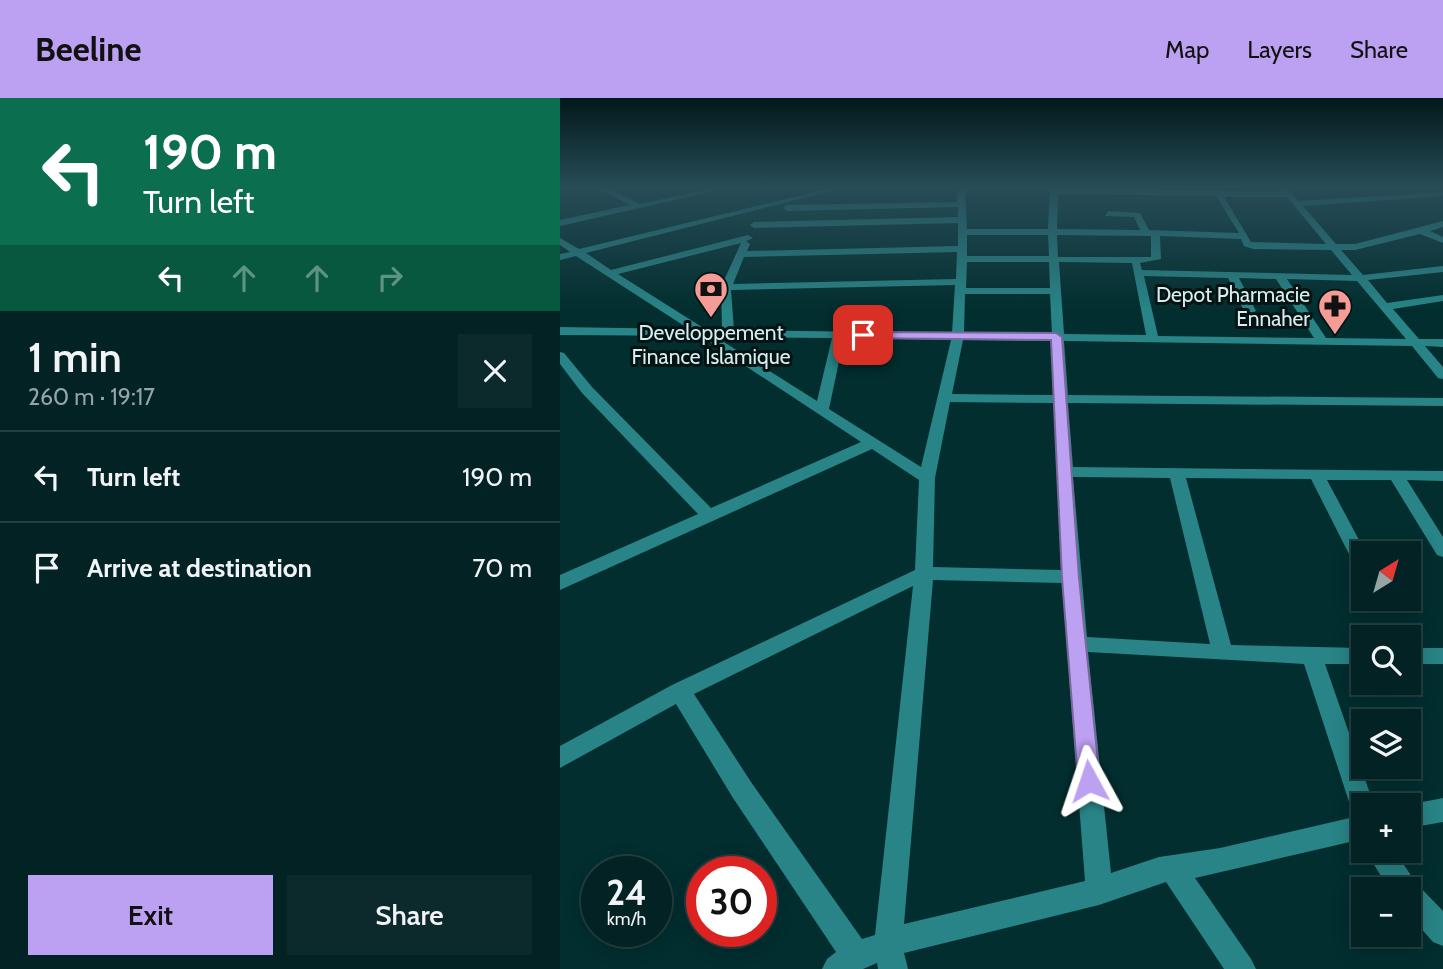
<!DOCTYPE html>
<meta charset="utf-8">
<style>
:root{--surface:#022223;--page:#0c2a2b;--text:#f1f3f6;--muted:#96a4a6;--line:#233f41;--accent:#bca0f2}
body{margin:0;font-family:Cabin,sans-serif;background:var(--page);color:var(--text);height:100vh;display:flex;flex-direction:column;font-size:26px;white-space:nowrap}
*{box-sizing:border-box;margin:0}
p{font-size:23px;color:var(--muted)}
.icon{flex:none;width:38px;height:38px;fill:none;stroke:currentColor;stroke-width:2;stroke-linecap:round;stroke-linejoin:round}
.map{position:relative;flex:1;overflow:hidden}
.drawer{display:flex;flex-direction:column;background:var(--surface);width:560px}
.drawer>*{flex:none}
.hud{background:#0b6e4f;color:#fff;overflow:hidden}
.needle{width:46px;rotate:37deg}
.controls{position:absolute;left:791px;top:443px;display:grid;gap:14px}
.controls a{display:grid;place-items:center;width:70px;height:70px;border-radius:0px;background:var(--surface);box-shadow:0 4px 18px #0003,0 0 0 2px var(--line);font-size:35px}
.speed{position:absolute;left:21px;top:758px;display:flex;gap:14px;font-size:35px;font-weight:700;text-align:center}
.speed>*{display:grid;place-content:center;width:91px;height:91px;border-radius:50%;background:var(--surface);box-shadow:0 4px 18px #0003,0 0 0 2px var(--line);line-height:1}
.speed small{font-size:18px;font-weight:400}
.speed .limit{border:10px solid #d22;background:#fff;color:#111}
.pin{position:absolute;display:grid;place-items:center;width:60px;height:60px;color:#fff;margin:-30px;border-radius:14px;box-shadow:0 4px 10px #0006}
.me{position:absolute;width:77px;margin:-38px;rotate:355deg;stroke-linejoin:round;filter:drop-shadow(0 0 5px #0008)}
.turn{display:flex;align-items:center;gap:24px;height:147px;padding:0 28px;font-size:32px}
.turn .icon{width:91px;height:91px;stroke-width:2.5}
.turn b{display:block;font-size:49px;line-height:60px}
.lanes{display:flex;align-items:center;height:66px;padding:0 28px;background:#0003;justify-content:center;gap:35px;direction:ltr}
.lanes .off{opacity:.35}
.round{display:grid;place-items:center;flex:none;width:74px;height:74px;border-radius:0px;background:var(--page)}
.overview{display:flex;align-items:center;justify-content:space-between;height:119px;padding:0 28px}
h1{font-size:42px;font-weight:600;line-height:52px}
.action{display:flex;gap:14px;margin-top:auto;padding:14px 28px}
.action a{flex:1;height:80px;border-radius:0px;background:var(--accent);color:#111;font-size:28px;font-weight:600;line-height:80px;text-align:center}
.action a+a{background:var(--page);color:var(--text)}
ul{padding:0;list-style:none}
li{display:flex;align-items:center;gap:21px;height:91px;padding:0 28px;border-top:2px solid var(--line)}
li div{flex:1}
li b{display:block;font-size:26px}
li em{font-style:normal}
header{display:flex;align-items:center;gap:42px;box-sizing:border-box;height:98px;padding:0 35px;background:var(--accent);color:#111}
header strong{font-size:33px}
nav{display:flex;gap:38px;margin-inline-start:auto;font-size:24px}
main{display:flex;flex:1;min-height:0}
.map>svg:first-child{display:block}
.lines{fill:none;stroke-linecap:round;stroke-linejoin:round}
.minor{fill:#288486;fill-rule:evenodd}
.route{fill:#bca0f2;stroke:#7a689d;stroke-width:2}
.labels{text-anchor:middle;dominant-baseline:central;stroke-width:6;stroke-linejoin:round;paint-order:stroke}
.far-poi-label{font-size:21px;fill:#d8eeee;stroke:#041314;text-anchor:end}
</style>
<header>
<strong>Beeline</strong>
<nav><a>Map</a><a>Layers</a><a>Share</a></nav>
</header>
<main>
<section class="drawer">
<div class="hud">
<div class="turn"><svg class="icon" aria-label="left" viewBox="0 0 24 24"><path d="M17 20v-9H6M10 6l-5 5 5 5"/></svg><div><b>190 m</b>Turn left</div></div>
<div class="lanes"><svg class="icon" aria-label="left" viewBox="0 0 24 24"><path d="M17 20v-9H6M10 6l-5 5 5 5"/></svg><svg class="icon off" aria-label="ahead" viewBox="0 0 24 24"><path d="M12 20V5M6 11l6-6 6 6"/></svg><svg class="icon off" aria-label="ahead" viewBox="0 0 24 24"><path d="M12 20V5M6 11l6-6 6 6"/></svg><svg class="icon off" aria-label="right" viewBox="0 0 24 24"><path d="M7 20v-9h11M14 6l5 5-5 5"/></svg></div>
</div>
<div class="overview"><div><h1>1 min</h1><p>260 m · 19:17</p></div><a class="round"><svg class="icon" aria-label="close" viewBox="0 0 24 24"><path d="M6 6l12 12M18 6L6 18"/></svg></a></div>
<ul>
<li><svg class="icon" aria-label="left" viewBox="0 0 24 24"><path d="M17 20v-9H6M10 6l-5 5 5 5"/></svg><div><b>Turn left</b></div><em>190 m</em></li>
<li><svg class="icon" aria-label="arrive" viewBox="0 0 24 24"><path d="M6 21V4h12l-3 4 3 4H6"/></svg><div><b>Arrive at destination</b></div><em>70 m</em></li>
</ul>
<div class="action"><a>Exit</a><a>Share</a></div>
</section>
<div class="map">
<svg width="883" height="871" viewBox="0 0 883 871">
<rect width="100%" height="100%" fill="#022e2f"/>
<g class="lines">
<!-- minor -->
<g class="minor">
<polygon points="37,90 47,90 80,106 154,90 168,90 0,128 0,122 70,107"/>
<path d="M 271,90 L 283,90 L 26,155 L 51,172 L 188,137 L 193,140 L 186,143 L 190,146 L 187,153 L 398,148 L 398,125 L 194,130 L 190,127 L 194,124 L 398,119 L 398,109 L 227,113 L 223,110 L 227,107 L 397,104 L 397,90 L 405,90 L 407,131 L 488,131 L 490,90 L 723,94 L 719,90 L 727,90 L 739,103 L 883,94 L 883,98 L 743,108 L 776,146 L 795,146 L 883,123 L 883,129 L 870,133 L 883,139 L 883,145 L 860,136 L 795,152 L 781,152 L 803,177 L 883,168 L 883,174 L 808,182 L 827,205 L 883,197 L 883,203 L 833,211 L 859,241 L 883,241 L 883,249 L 865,248 L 883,269 L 883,281 L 878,280 L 852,248 L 504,243 L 508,297 L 883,300 L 883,308 L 508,305 L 513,369 L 883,373 L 883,383 L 847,382 L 883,439 L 883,459 L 877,457 L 831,382 L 767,382 L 806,455 L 803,455 L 803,472 L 797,470 L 794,466 L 751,381 L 626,380 L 671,547 L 803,550 L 803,566 L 765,566 L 814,707 L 803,707 L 803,741 L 635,780 L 691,861 L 696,871 L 664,871 L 606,784 L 539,807 L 344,855 L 348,871 L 318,871 L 317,865 L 303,871 L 262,871 L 267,861 L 276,854 L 173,700 L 116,606 L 0,670 L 0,648 L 112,587 L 355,472 L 359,382 L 312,351 L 0,492 L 0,477 L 138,416 L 22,295 L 0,266 L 0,254 L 4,255 L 32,289 L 151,410 L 301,344 L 140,238 L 0,237 L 0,229 L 129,231 L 16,158 L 0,162 L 0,156 L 10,154 L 0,147 L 0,140 L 19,151 ZM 498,96 L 656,98 L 679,135 L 589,132 L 580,115 L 548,113 L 545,118 L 574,119 L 580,132 L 497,131 ZM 664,99 L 727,99 L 766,146 L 691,144 ZM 407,137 L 488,137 L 489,158 L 407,158 ZM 497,137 L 591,138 L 591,159 L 498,159 ZM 600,138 L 681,141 L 684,148 L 693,151 L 771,152 L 792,177 L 582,172 L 580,165 L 601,161 ZM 181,145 L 161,189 L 162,232 L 145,231 L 58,176 ZM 397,154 L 396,181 L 173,186 L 184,159 ZM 407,164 L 489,164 L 490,190 L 406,190 ZM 499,164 L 572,165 L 586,237 L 504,236 ZM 584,178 L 668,180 L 684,213 L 690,216 L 696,213 L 679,180 L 716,181 L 754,240 L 598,238 ZM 727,181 L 797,183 L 846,241 L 766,240 ZM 395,187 L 392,235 L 174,232 L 171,192 ZM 405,196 L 490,196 L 492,236 L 404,235 ZM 156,239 L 272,240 L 257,303 ZM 284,240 L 391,242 L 361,369 L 269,311 ZM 403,242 L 492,243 L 494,297 L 392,296 ZM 390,304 L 495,305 L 501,472 L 373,469 L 375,380 ZM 513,379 L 610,380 L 650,546 L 527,539 ZM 373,482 L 502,485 L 525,783 L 344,826 ZM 353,488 L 315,837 L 302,841 L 191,684 L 134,596 ZM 528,554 L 744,566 L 794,719 L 660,750 L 599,759 L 551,775 Z"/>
<rect x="849" y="550" width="34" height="16"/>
<polygon points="883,700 883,724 849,730 847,707"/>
<polygon points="805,752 834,752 856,785 883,813 883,848 873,844 849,817 849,791 829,791"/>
</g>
</g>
<!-- sky -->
<linearGradient id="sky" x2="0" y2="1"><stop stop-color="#01191a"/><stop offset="0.42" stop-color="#284c58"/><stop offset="1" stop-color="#284c58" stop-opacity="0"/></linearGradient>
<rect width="883" height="212" fill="url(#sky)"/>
<!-- route -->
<polygon class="route" points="299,234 496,235 502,239 519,480 540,683 537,690 529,693 521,690 518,683 502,480 491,242 303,240 299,239"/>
<!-- icons -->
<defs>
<g id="bank-pin" transform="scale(1.75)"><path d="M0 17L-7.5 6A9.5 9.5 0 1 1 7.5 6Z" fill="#f59c96" stroke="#041314"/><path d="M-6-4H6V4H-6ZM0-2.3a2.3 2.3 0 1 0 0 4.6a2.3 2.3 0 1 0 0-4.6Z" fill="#111"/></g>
<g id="pharmacy-pin" transform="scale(1.75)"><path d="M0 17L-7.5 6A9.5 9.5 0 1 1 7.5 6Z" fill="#f59c96" stroke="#041314"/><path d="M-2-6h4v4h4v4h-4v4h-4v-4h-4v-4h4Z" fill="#111"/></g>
</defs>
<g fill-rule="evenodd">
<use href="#bank-pin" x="151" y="191"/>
<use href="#pharmacy-pin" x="775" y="208"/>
</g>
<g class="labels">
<!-- far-poi labels -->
<g class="far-poi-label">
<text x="750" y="196">Depot Pharmacie<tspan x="750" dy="24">Ennaher</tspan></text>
<text x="151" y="234" text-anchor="middle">Developpement<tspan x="151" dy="24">Finance Islamique</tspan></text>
</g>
</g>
</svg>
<div class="controls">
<a><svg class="needle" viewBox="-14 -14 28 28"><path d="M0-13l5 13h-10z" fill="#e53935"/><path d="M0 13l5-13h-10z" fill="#96a4a6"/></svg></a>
<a><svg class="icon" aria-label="search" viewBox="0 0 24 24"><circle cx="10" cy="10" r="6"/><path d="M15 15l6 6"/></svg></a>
<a><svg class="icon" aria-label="layers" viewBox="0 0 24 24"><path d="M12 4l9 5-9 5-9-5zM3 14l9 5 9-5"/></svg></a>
<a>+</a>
<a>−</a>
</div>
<div class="speed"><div>24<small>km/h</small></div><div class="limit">30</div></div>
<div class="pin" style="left:303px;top:237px;background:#d93025"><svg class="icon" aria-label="arrive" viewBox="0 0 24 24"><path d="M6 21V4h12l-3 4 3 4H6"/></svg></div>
<svg class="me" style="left:529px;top:683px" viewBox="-20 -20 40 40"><path d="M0-17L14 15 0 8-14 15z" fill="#bca0f2" stroke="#fff" stroke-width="4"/></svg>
</div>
</main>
